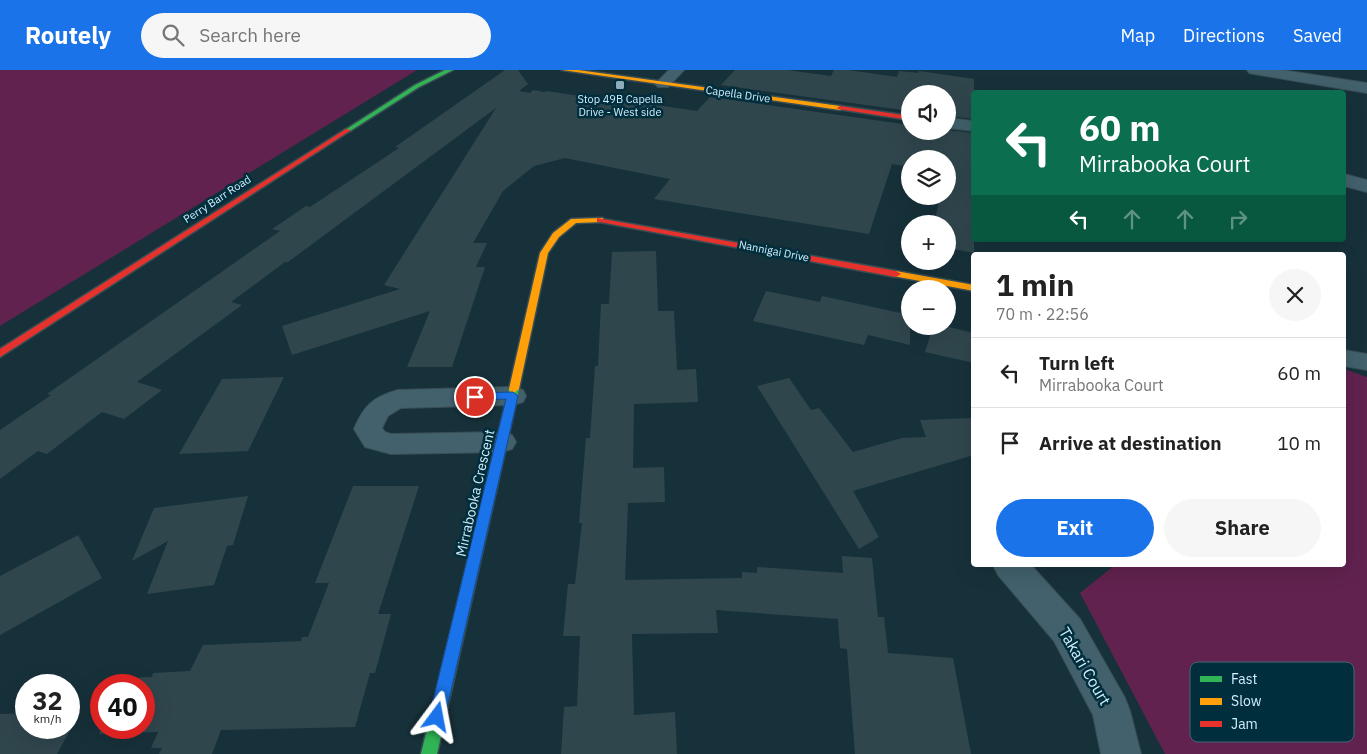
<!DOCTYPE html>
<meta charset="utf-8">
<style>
:root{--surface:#fff;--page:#f6f6f6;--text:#222;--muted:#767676;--line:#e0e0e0;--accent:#1a73e8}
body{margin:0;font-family:"IBM Plex Sans",sans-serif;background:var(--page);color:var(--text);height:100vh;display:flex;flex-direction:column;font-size:19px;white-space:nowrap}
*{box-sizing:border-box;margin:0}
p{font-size:16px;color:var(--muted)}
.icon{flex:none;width:28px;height:28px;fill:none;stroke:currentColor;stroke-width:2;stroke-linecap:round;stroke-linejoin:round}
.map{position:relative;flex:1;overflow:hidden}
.drawer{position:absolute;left:971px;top:182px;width:375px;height:315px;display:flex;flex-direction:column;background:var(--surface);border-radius:5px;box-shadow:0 5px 20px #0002}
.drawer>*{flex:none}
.top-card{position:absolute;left:971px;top:20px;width:375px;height:152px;border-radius:5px;box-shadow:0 5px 20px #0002;background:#0b6e4f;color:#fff;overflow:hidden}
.fabs{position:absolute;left:901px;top:15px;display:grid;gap:10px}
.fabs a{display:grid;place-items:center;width:55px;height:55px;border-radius:50%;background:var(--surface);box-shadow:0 5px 20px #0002;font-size:25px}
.speed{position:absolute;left:15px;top:604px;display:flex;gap:10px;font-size:25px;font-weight:700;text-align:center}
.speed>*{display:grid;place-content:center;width:65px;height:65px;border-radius:50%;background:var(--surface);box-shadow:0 5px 20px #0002;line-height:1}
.speed small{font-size:12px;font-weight:400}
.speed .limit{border:8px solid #d22;background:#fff;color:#111}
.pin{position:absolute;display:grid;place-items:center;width:42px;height:42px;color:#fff;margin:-21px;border:2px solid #fff;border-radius:50%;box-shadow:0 1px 5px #0007}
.me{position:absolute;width:55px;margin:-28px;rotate:13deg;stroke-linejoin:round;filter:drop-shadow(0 0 4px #0008)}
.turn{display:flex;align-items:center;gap:18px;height:105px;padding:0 25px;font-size:22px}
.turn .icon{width:65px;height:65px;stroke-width:2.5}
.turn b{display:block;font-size:35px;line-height:42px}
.lanes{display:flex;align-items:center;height:48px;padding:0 25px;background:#0003;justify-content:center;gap:25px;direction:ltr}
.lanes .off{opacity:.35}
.round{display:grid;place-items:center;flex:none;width:52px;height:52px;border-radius:26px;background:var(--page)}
.headline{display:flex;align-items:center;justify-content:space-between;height:85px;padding:0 25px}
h1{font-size:30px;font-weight:700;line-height:38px}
.button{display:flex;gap:10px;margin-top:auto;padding:10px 25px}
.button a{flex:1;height:58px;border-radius:30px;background:var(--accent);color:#fff;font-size:20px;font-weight:700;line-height:58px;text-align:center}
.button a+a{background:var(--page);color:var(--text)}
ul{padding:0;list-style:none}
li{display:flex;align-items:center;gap:15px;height:70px;padding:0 25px;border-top:1px solid var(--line)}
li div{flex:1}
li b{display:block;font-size:19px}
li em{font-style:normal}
header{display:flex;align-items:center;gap:30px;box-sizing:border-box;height:70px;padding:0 25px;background:var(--accent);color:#fff}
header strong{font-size:24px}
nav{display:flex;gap:28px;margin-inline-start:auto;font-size:18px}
.search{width:350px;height:45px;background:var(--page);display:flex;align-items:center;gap:12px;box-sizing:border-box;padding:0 18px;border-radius:28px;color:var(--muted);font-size:19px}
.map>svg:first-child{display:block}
.green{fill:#61224f}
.building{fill:#30464d}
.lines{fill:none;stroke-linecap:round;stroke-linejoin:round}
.street-casing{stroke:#394d54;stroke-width:2}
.fast-casing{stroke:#394d54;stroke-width:3}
.slow-casing{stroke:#394d54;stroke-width:3}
.jam-casing{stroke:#394d54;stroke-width:3}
.street{fill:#42616c;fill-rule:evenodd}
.fast{fill:#30b455;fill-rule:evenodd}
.slow{fill:#ff9f0a;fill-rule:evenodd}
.jam{fill:#e5322d;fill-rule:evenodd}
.route{fill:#1a73e8;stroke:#114b97}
.poi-dot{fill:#90acb8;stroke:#002e3d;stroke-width:2}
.labels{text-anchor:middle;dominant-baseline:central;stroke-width:5;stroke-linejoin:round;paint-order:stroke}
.far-street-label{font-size:11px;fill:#d1effc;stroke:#002e3d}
.far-poi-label{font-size:11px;fill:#d1effc;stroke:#002e3d}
.street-label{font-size:14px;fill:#d1effc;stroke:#002e3d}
.near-street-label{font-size:16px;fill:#d1effc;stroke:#002e3d}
.key{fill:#002e3d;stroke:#3f6876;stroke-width:1}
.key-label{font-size:14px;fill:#d1effc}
</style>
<header>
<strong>Routely</strong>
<div class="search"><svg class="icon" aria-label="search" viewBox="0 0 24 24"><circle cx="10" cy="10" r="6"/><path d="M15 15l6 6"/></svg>Search here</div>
<nav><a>Map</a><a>Directions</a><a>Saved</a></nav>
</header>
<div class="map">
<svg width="1367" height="684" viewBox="0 0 1367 684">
<rect width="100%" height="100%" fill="#17313a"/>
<!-- green -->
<g class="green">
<polygon points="0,0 417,0 0,256"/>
<polygon points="1344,299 1367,307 1367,684 1165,684 1080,523 1115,495 1344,495"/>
</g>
<!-- building -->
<g class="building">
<polygon points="505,0 518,0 528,14 519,21 530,23 533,20 544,22 546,21 587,27 589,25 697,41 710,27 910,55 910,61 948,61 948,60 974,63 974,183 948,178 948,154 934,154 940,126 948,126 948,89 910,89 910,97 892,94 869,164 654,129 670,109 565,88 534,96 503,121 473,173 487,173 476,197 485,197 452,297 407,297 430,241 292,285 282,256 400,219 384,215 496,38 288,192 285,192 231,232 242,235 137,312 162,320 124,349 102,342 47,384 38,381 0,409 0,360 51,325 47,324 280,161 272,159 306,136 310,137 399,78 395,77"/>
<polygon points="735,0 787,0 831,6 834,0 848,0 897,7 899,1 918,3 919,1 974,9 974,49 948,46 948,24 910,24 910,41 721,15"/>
<polygon points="656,181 658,241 674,241 677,300 696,299 698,332 634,334 633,398 664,397 665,432 628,433 625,510 742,508 742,502 757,503 757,497 843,503 842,486 872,488 878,547 884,547 888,583 953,588 971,684 855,684 847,579 840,578 838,549 716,540 718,563 632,564 634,645 675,642 677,684 561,684 564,637 577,636 580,566 563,566 568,514 575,514 582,453 579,453 586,368 590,368 595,296 598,296 601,234 609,234 612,182"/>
<polygon points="766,221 820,232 822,226 910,245 910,275 868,265 864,275 753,251"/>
<polygon points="933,256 944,256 974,263 974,293 925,282"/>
<polygon points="284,307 248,381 179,384 222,309"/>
<polygon points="789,308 811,340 819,338 853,382 902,368 926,367 920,350 974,348 974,385 853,421 879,467 859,479 757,316"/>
<polygon points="353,416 419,416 378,544 391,544 375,603 370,603 355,657 221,660 212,684 159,684 162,678 151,678 158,662 99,664 102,658 144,658 144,615 124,615 128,608 152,607 153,603 190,601 203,575 301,571 302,567 308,567 329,513 315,513"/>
<polygon points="248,426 233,475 227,476 214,515 147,524 168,471 132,491 154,438"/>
<polygon points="78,465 102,508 0,565 0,506"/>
<polygon points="69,642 80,642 57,684 0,684 0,644 26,643 26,658 69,658"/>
</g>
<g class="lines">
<!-- street casing -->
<g class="street-casing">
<g id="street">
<polygon points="669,0 684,0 668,17 658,17 655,14"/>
<polygon points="1247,0 1282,0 1367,13 1367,23 1254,4 1249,3"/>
<polygon points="948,48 974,51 974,61 948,58"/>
<polygon points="1344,104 1367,110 1367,122 1344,116"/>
<polygon points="1344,280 1367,284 1367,300 1344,296"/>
<path d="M 513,317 L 523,320 L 526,326 L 523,332 L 513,335 L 401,338 L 388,346 L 382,358 L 385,362 L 391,364 L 502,362 L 512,365 L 516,372 L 512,379 L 502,382 L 391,384 L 365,377 L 354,359 C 364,335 373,327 398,320 Z"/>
<polygon points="993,495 1031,495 1080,549 1125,628 1130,641 1141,684 1101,684 1093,645 1054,571 998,505"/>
</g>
</g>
<!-- fast casing -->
<g class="fast-casing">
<g id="fast">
<polygon points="445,0 453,0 419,17 350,61 345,60 415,15"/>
<polygon points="514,315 519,319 437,684 421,684 509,319"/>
</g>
</g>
<!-- slow casing -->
<g class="slow-casing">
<g id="slow">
<polygon points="562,0 578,0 840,36 843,38 840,40"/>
<polygon points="600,148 603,148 603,152 576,153 559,167 548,183 519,319 514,323 510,322 509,319 540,183 553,163 571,149"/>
<polygon points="896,201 974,215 974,221 893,206 891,204"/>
</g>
</g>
<!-- jam casing -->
<g class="jam-casing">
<g id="jam">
<polygon points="840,36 910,46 910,50 838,39 837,38"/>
<polygon points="346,59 351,60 0,287 0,279"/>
<polygon points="597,148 896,201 901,204 896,207 600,152 597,152"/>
</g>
</g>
<!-- street -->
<use href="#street" class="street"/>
<!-- fast -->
<use href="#fast" class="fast"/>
<!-- slow -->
<use href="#slow" class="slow"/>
<!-- jam -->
<use href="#jam" class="jam"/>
</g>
<!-- route -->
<polygon class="route" points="513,322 518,326 445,647 443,653 437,655 432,653 429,647 506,329 475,330 469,327 475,323"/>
<!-- markers -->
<rect class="poi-dot" x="615" y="10" width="10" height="10" rx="2.5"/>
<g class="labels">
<!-- far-street labels -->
<g class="far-street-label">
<text transform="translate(738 24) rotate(8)">Capella Drive</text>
<text transform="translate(217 129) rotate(-33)">Perry Barr Road</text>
<text transform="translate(774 181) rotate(11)">Nannigai Drive</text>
</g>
<!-- far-poi labels -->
<g class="far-poi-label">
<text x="620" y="29">Stop 49B Capella<tspan x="620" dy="13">Drive - West side</tspan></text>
</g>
<!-- street labels -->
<g class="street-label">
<text transform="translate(475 423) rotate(-77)">Mirrabooka Crescent</text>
</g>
<!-- near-street labels -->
<g class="near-street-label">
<text transform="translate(1085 596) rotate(60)">Takari Court</text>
</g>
</g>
<!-- legend -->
<rect x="1190" y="592" width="164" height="80" rx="8" class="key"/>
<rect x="1200" y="606" width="22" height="6" fill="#30b455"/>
<rect x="1200" y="628" width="22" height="7" fill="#ff9f0a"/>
<rect x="1200" y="651" width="22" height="6" fill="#e5322d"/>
<g class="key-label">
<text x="1231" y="614">Fast</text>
<text x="1231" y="636">Slow</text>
<text x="1231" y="659">Jam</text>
</g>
</svg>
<div class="fabs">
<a><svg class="icon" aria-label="sound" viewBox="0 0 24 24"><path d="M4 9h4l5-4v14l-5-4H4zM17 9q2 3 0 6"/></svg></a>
<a><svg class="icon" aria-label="layers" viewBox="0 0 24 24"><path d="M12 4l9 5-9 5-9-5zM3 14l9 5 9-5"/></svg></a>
<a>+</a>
<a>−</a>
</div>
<div class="speed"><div>32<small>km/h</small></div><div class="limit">40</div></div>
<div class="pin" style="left:475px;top:327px;background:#d93025"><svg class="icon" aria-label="arrive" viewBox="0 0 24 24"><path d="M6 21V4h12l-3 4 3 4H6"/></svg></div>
<svg class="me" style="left:437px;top:647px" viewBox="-20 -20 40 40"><path d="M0-17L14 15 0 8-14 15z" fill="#1a73e8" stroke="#fff" stroke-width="4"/></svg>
<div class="top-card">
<div class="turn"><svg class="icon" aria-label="left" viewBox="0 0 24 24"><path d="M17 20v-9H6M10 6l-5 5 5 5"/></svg><div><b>60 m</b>Mirrabooka Court</div></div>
<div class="lanes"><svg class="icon" aria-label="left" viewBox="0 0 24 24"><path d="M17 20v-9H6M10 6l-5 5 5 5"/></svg><svg class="icon off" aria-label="ahead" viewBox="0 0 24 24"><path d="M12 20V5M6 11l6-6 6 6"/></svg><svg class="icon off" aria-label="ahead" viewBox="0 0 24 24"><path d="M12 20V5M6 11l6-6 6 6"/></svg><svg class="icon off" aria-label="right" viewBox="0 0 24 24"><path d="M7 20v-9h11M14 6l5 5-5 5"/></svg></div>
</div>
<section class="drawer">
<div class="headline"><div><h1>1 min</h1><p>70 m · 22:56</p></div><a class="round"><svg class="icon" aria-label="close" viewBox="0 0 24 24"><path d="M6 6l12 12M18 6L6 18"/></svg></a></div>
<ul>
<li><svg class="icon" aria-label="left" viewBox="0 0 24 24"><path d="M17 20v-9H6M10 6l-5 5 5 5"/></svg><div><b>Turn left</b><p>Mirrabooka Court</p></div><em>60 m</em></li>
<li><svg class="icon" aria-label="arrive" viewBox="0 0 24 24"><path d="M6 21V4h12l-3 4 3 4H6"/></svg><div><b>Arrive at destination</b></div><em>10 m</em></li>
</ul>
<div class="button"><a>Exit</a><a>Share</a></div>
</section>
</div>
